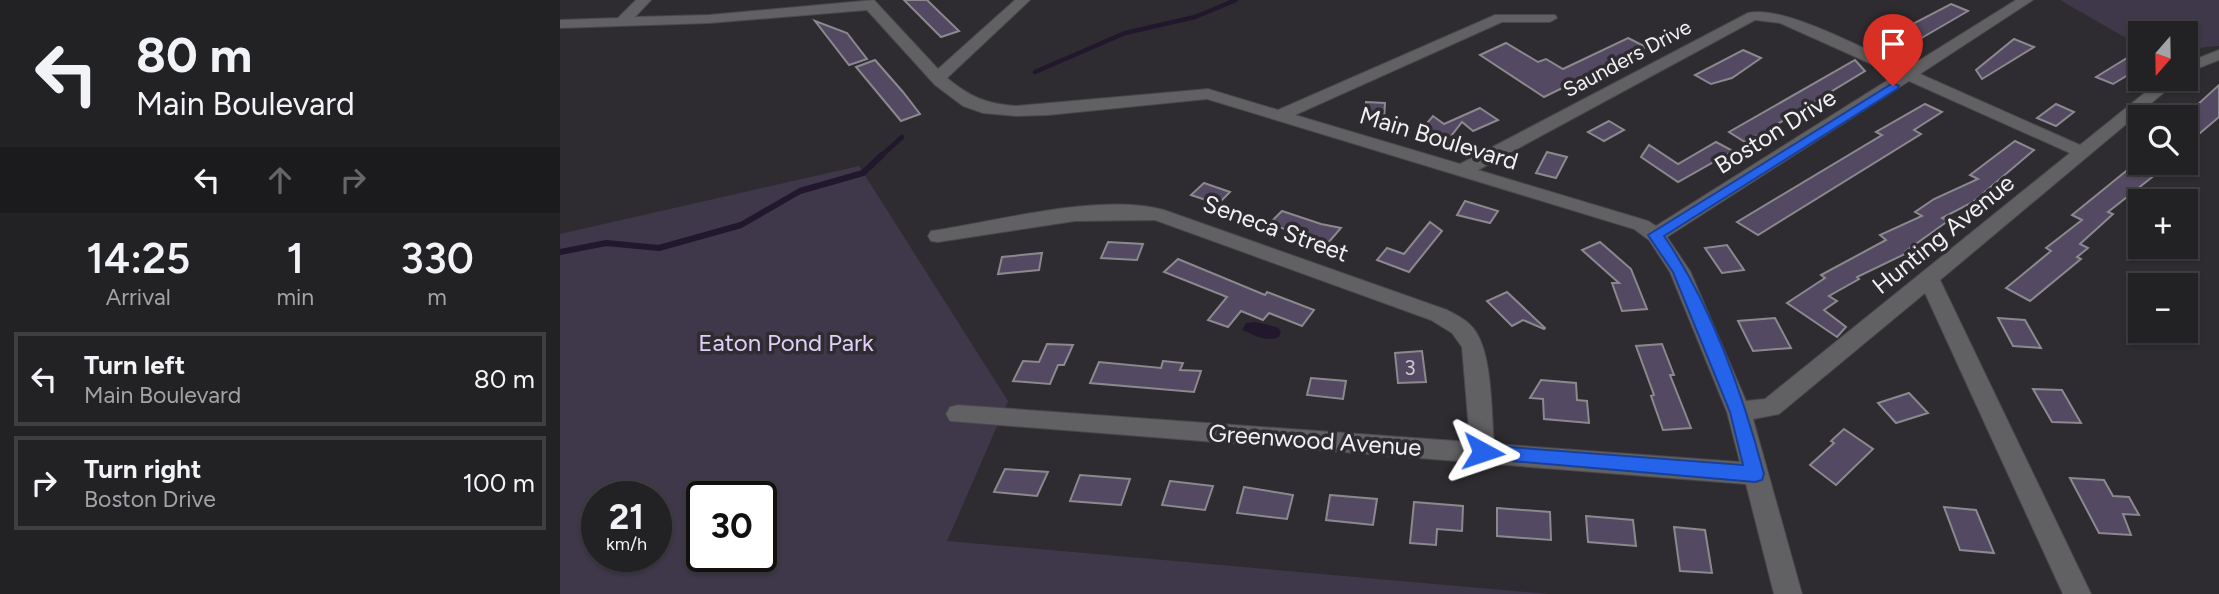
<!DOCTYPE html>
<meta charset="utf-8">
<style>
:root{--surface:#222124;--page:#2e2e31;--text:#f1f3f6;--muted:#a2a3a6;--line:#3f3e41}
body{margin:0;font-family:Figtree,sans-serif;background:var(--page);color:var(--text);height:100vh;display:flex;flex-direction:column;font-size:26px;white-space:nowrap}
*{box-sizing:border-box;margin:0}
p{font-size:23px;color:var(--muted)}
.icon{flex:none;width:38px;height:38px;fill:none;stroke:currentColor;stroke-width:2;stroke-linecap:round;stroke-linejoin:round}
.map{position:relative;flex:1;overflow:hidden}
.sheet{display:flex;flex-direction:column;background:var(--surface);width:560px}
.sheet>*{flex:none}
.banner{background:#222124;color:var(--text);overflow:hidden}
.needle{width:46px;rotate:200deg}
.tools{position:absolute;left:1568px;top:21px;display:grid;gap:14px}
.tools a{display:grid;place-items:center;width:70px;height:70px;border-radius:0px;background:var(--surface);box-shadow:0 2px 5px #0004,0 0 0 2px var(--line);font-size:35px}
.speed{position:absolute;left:21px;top:481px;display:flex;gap:14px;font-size:35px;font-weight:700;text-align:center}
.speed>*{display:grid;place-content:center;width:91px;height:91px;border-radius:50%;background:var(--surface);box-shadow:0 2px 5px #0004,0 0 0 2px var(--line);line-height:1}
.speed small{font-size:18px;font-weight:400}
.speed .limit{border:4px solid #111;border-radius:10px;background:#fff;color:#111}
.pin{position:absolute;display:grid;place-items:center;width:60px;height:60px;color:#fff;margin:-72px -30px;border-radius:50% 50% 50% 0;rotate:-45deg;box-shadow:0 0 7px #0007}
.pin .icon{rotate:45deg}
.me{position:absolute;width:77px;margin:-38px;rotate:95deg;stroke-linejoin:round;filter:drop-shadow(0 0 5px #0008)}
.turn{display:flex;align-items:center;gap:24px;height:147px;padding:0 21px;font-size:32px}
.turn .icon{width:91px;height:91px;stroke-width:2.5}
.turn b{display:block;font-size:49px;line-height:60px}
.lanes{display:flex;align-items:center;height:66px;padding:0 21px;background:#0003;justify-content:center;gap:35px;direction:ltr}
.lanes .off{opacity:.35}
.eta{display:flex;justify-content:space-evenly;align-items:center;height:119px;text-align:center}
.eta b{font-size:42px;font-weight:600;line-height:49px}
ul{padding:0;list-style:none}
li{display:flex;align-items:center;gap:21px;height:94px;margin:0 14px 10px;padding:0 7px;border:4px solid var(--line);border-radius:0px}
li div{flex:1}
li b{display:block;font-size:26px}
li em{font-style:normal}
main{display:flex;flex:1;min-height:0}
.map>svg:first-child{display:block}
.green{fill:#3f374a;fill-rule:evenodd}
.water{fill:#21182d}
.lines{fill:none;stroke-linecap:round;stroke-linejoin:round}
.stream-far1{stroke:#21182d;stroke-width:4.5}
.stream{stroke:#21182d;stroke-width:6}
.building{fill:#544962;stroke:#8a898d;stroke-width:2}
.minor-casing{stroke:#49474b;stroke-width:2}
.minor{fill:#616062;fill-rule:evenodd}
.route{fill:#2563eb;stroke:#184099;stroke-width:2}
.labels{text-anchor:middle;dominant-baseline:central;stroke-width:7;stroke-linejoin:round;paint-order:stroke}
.far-street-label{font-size:21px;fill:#f1f0f2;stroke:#2e2c30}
.number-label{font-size:21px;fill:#cac6ce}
.street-label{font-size:24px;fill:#f1f0f2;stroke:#2e2c30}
.park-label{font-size:24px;fill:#e0d0f8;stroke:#2e2c30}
</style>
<main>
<section class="sheet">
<div class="banner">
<div class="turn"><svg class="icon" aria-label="left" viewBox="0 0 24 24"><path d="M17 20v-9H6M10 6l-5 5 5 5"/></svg><div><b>80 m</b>Main Boulevard</div></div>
<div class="lanes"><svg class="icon" aria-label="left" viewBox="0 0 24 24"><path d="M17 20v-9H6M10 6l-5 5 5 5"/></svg><svg class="icon off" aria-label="ahead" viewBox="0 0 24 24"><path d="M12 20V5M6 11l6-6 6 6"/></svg><svg class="icon off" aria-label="right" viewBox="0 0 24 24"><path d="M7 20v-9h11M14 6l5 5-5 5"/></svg></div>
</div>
<div class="eta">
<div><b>14:25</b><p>Arrival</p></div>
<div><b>1</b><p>min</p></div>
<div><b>330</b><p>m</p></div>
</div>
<ul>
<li><svg class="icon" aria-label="left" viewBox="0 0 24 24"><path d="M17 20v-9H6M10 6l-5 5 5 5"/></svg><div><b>Turn left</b><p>Main Boulevard</p></div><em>80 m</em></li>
<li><svg class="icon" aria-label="right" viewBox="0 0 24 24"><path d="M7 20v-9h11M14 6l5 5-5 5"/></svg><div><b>Turn right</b><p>Boston Drive</p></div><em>100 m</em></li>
</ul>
</section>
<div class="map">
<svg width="1659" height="594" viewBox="0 0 1659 594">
<rect width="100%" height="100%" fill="#2e2c30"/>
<!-- green -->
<g class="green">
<polygon points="1500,0 1659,0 1659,46 1644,47 1626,55 1626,33 1580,33 1580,46"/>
<path d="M 299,166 L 448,401 L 387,541 L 990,594 L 0,594 L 0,234 ZM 37,497 L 96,497 L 96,556 L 37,556 ZM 142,497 L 201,497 L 201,556 L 142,556 Z"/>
</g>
<!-- water -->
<path class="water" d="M 695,322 L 717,327 L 721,331 L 719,337 C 704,343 694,334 682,330 L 686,323 Z"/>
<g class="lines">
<!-- stream-far1 -->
<g class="stream-far1">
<polyline points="475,72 565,33 635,17 676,0"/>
<polyline points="320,157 342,137"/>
</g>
<!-- stream -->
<polyline class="stream" points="0,252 46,243 99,248 181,225 240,191 303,173 322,155"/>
</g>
<!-- building -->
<g class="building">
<polygon points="344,0 367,0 399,31 381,37"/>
<polygon points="1391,4 1408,11 1334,54 1310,44 1346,23 1351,25"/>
<polygon points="255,21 287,33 307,59 289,65"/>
<polygon points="1068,38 1086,47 984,97 920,55 946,43 978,62 986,59 1003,69"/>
<polygon points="1454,39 1474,47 1422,79 1416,70"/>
<polygon points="1183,50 1201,58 1172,78 1151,84 1135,75"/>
<polygon points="1580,50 1580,75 1573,72 1553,84 1536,77"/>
<polygon points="315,60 343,92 360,114 341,121 296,67"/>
<polygon points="1295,60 1305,71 1206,131 1185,142 1169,132"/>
<polygon points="1659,85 1659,117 1626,145 1626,121 1631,117 1624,117"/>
<polygon points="806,102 825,103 824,120 804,120"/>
<polygon points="1365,104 1382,112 1354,130 1361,134 1198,235 1177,222 1322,135 1316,132"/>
<polygon points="1496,104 1514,112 1496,126 1477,118"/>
<polygon points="920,108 938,120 913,131 902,122 885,144 856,136 873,116 884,124"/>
<polygon points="1049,121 1064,130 1044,141 1028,132"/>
<polygon points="1455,141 1474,150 1413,202 1382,218 1388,221 1346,251 1349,252 1297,277 1299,279 1269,296 1277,301 1264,310 1286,327 1277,337 1227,303 1265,278 1261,275 1326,240 1320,235 1362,216 1355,212 1374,199 1418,179 1410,175"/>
<polygon points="1156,142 1173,151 1118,182 1081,157 1089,145 1118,164"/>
<polygon points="987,152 1007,157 996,178 976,173"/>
<polygon points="1576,163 1610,163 1548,212 1553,214 1520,244 1528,248 1517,257 1521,259 1470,301 1446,288 1491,251 1486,248 1522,220 1512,215"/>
<polygon points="644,183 670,192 658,204 631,195"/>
<polygon points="905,201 938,211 930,223 897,215"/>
<polygon points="722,211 761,224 781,228 768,243 709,224"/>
<polygon points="870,222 882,231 849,272 817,260 827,248 844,254"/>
<polygon points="548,242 583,244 577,260 541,258"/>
<polygon points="1040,242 1071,269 1087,309 1062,311 1052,283 1059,283 1022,250"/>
<polygon points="1167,245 1184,270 1162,273 1145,248"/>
<polygon points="482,253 479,270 438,274 442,257"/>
<polygon points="618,259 705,295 707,292 754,310 742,326 709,313 703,320 681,311 668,327 648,320 667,297 604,272"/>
<polygon points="947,292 985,328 984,329 963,320 952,326 927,301"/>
<polygon points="1215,318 1231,348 1193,351 1178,321"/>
<polygon points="1438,318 1465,320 1481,348 1453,346"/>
<polygon points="487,344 513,345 504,365 498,365 490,384 453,381 463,361 479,362"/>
<polygon points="1102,344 1114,375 1110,375 1131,428 1103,430 1091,396 1094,395 1076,346"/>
<polygon points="862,351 866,382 838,383 835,353"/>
<polygon points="603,361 623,363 620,370 641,371 634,392 530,383 539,362 601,368"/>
<polygon points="751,378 786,381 783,399 747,395"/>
<polygon points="981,380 1016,383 1017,400 1027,401 1029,423 984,419 983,399 970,398"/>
<polygon points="1473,389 1502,390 1521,423 1492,422"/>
<polygon points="1349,393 1368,413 1336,423 1318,403"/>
<polygon points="1284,429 1313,449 1276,485 1250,465 1274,443 1271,441"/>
<polygon points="445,469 488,472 477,496 434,492"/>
<polygon points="520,475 570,479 561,505 510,501"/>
<polygon points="1510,478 1544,480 1553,496 1569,497 1579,515 1563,514 1571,535 1539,533"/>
<polygon points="610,481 653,486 645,510 602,505"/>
<polygon points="684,487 733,495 727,519 677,513"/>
<polygon points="770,495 817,499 813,525 766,520"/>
<polygon points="854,502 903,506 902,531 877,529 876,545 850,543"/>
<polygon points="1384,507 1416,510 1434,553 1400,550"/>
<polygon points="937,508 990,512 991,540 937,536"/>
<polygon points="1026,516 1073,520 1076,546 1028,542"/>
<polygon points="1114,527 1145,530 1152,573 1120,571"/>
</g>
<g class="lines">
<!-- minor casing -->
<g class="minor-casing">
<g id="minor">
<path d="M 76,0 L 91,0 L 75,17 L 149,15 L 314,0 L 378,69 L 455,0 L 470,0 L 387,78 C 410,97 427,104 456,106 L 648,89 L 718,110 L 935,15 L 995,15 L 997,18 L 990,22 L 942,22 L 735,115 L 900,164 L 1188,13 C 1224,4 1311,53 1347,68 L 1456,0 L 1473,0 L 1360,74 L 1520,145 L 1602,79 L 1620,79 L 1380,280 L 1531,594 L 1503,594 L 1365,293 L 1219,414 L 1193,419 L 1242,594 L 1214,594 L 1186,484 L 390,421 L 386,414 L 390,407 L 398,405 L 910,442 L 902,347 L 892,333 L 871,320 L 595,220 L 515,221 L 378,242 L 371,241 L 368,236 L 371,231 L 378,230 C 442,220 541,193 604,210 L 887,310 C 896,315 906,319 913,328 C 933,352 931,413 934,444 L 1180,462 L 1167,412 L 1110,272 L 1089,240 L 1074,229 L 647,99 L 488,115 L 456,116 L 423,113 L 403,106 L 375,85 L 307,10 L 149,23 L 0,28 L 0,20 L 58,18 ZM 1195,20 L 1220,23 L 1336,75 L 1096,226 L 1088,221 L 918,170 ZM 1349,81 L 1510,153 L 1205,399 L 1186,401 L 1130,271 L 1107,237 Z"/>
<polygon points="1659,50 1659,60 1626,73 1626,63"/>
</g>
</g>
<!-- minor -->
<use href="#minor" class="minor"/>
</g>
<!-- route -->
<path class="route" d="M 1333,83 L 1339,86 L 1337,89 L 1104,236 C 1151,304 1183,395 1204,474 L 1202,480 L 1195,482 L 917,458 L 914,452 L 917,447 L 923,445 L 1183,465 L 1170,412 L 1113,272 L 1088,235 Z"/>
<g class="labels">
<!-- far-street labels -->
<g class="far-street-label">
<text transform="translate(1067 58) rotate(-28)">Saunders Drive</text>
</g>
<!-- number labels -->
<g class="number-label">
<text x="850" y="367">3</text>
</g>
<!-- street labels -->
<g class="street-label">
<text transform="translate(1215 131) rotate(-32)">Boston Drive</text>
<text transform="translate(879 138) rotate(17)">Main Boulevard</text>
<text transform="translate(716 228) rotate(20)">Seneca Street</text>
<text transform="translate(1383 234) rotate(-39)">Hunting Avenue</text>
<text transform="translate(755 440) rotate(4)">Greenwood Avenue</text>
</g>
<!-- park labels -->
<g class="park-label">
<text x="226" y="342">Eaton Pond Park</text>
</g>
</g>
</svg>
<div class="tools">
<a><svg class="needle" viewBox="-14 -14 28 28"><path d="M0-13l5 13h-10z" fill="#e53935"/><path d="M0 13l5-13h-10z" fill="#a2a3a6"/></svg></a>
<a><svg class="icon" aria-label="search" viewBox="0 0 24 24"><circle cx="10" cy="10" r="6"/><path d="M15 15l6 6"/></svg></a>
<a>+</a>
<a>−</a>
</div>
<div class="speed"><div>21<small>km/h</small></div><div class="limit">30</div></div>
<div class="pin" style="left:1333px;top:86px;background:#d93025"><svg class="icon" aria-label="arrive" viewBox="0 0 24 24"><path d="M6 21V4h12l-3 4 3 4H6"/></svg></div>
<svg class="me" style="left:923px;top:452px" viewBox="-20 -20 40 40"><path d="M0-17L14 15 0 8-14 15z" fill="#2563eb" stroke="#fff" stroke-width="4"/></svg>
</div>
</main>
